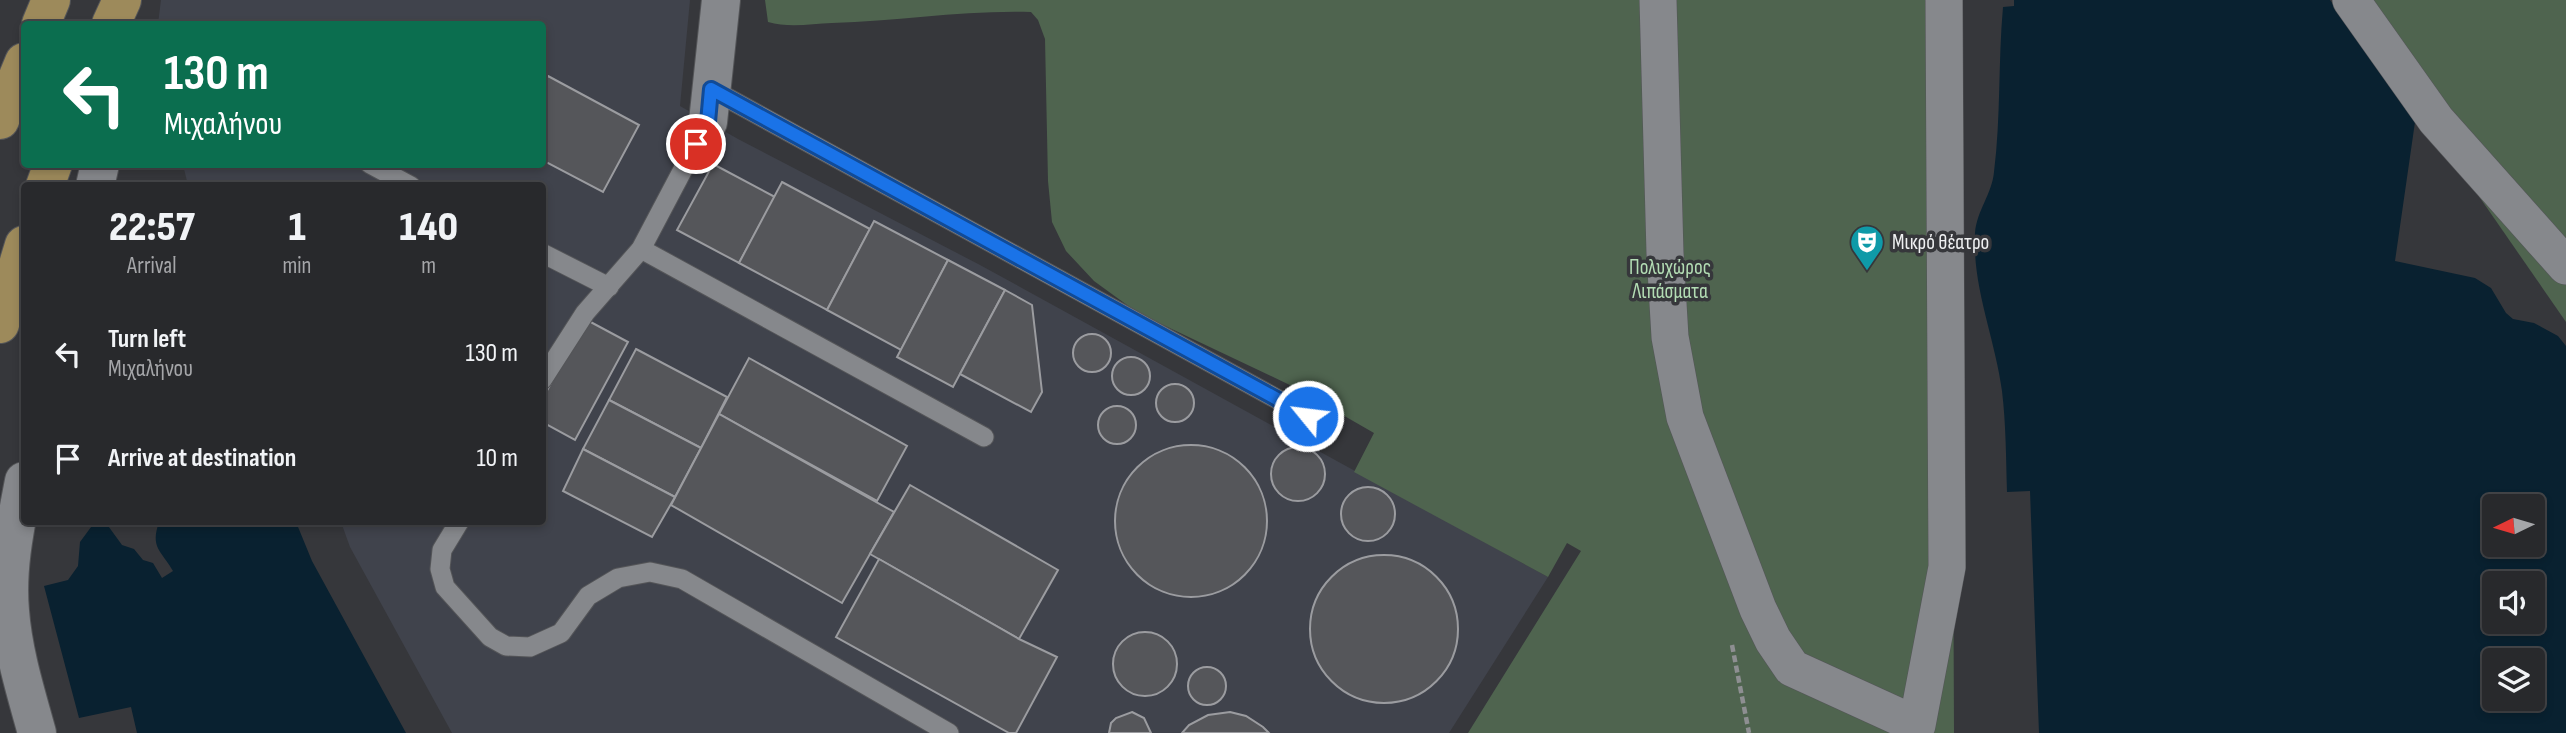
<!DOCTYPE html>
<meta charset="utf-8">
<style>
:root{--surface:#28292c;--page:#303134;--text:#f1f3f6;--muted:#a5a6a9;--line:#444548}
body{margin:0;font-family:"Sofia Sans Condensed",sans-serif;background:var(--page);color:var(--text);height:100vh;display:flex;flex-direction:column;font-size:26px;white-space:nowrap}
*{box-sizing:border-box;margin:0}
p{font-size:23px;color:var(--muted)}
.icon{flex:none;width:38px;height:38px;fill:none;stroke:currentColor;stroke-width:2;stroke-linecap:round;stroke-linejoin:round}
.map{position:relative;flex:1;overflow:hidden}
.drawer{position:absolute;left:21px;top:182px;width:525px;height:343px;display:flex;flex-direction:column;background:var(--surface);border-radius:7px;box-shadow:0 4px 10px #0003,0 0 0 2px var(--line)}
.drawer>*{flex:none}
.guide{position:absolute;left:21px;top:21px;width:525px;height:147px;border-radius:7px;box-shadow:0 4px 10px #0003,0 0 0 2px var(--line);background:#0b6e4f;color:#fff;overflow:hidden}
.needle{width:46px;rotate:265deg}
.tools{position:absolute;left:2482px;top:494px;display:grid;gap:14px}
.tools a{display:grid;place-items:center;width:63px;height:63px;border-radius:7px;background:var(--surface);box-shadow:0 4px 10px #0003,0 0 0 2px var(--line);font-size:35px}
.pin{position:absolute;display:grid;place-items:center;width:60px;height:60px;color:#fff;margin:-30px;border:4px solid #fff;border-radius:50%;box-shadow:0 2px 7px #0007}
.me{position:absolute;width:77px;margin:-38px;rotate:299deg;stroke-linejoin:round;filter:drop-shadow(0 0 5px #0008)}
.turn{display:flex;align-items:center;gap:24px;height:147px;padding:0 28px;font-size:32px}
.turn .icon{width:91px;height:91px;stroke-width:2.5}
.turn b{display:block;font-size:49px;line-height:60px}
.eta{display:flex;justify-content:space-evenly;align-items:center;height:119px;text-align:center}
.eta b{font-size:42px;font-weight:800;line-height:49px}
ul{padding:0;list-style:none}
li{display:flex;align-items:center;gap:21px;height:105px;padding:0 28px}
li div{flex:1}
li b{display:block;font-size:26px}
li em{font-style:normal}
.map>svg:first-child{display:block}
.built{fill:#40434c}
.green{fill:#4f644f}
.water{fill:#092130;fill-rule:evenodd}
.building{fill:#55565a;stroke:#9b9ca0;stroke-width:2}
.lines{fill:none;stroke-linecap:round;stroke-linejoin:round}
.lane-casing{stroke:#545558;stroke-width:21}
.street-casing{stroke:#545558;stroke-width:38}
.secondary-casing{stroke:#545558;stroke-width:40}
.primary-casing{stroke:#545558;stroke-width:40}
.path{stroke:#8e8f92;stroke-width:4.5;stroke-dasharray:7 3.5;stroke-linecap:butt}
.lane{stroke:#86888c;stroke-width:19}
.street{stroke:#86888c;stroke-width:37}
.secondary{stroke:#86888c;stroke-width:38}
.primary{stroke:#9d8a5b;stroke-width:38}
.route-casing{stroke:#114b97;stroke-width:18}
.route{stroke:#1a73e8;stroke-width:12}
.labels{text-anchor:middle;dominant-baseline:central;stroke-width:7;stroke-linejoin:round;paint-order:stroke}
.poi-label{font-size:21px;fill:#eff0f2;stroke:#36373b;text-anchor:start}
.park-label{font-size:21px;fill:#b3ddb4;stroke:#36373b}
</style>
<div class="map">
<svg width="2566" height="733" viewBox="0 0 2566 733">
<rect width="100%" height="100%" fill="#36373b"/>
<!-- built -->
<polygon class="built" points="161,0 690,0 680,106 738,139 980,265 1548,577 1449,733 452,733 350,547 341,522 542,522 542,186 188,185 183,165 542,164 542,24 158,24"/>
<!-- green -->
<g class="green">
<path d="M 765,0 L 1951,0 L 1954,733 L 1468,733 L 1581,551 L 1567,543 L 1548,577 L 1354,472 L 1374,433 L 1294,387 L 1138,313 L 1094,281 L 1066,251 L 1052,222 L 1048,181 L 1045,39 L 1038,20 L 1031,12 C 964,10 899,21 832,23 C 811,24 788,28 768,22 Z"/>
<polygon points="2343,0 2566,0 2566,322"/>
</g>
<!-- water -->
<g class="water">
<path d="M 2014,0 L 2330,0 L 2415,122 L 2395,261 L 2475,278 L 2491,288 L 2506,313 L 2513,319 L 2534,323 L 2558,336 L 2566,346 L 2566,733 L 2039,733 L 2030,491 L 2007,492 C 2006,458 2006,424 2002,391 C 1995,338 1972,287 1975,233 C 1977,210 1992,194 1994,172 C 2001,117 1998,62 2003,7 L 2014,6 ZM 2494,506 L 2532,506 L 2532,544 L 2494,544 ZM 2494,583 L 2532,583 L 2532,621 L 2494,621 ZM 2494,660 L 2532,660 L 2532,698 L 2494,698 Z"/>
<path d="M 159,522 L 296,522 L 312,561 L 406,733 L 137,733 L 131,707 L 79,718 L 44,586 L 68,580 L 78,566 L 80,542 L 94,523 L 106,523 L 122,545 L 134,549 L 143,560 L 153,563 L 162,578 L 173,571 C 161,550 150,548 159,522 Z"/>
</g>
<!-- building -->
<g class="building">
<polygon points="548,76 639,125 603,192 542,160 542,87"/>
<polygon points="713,164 775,197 739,263 677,230"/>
<polygon points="782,182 870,229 827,310 739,263"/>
<polygon points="874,221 948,260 901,350 827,310"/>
<polygon points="948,260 1005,290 953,387 897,357"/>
<polygon points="1005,290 1032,305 1042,392 1031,412 960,374"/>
<polygon points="585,319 628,342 575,440 542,422 542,400"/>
<circle cx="1092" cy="353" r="19"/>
<polygon points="636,349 727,397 701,448 609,400"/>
<circle cx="1131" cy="376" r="19"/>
<polygon points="749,358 907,446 877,501 719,414"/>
<circle cx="1175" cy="403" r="19"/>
<polygon points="609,400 701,448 675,497 583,449"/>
<circle cx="1117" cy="425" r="19"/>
<polygon points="719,414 894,512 842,603 671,505"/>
<circle cx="1191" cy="521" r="76"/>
<circle cx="1298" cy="474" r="27"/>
<polygon points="583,449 675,497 652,537 563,491"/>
<polygon points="910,485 1058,570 1019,639 870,554"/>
<circle cx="1368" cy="514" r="27"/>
<circle cx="1384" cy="629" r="74"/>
<polygon points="879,559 1019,639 1057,657 1016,733 1009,733 836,637"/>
<circle cx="1145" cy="664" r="32"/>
<circle cx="1207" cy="686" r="19"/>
<polygon points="1132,712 1144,718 1151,733 1109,733 1111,723 1116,718"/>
<polygon points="1230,712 1246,716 1263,727 1269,733 1182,733 1189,725 1208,715"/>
</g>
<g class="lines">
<!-- lane casing -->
<g class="lane-casing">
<g id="lane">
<polyline points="711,89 1308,416"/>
<polyline points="370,164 411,186"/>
<polyline points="641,249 984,437"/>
<polyline points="542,253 609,287"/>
<polyline points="542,380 585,313 641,249 708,122"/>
<polyline points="459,522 442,550 440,569 445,587 490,637 506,646 530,647 561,633 588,596 618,578 650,572 682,579 949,733"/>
</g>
</g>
<!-- street casing -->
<g class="street-casing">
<g id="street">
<polyline points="1658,0 1665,253 1670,337 1685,417 1758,609 1773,640 1792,668 1917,725 1947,567 1944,0"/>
<polyline points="2351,0 2436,120 2566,266"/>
</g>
</g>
<!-- secondary casing -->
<g class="secondary-casing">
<g id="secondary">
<polyline points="708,122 721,0"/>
<polyline points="95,186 100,164"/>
<path d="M 24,481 C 16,523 6,567 10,611 C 13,652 26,693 37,733"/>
</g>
</g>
<!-- primary casing -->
<g class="primary-casing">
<g id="primary">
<polyline points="41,24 51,0"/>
<polyline points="111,24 122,0"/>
<polyline points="0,120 24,62"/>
<polyline points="45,186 53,164"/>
<polyline points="0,324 24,245"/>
</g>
</g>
<!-- path -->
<polyline class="path" points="1732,645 1749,733"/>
<!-- lane -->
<use href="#lane" class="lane"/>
<!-- street -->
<use href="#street" class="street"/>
<!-- secondary -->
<use href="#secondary" class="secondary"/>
<!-- primary -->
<use href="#primary" class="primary"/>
</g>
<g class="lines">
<!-- route casing -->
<g class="route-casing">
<polyline id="route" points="696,144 708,122 711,89 1308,416"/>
</g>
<!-- route -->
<use href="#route" class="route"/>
</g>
<!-- icons -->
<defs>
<g id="theatre-pin" transform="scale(1.75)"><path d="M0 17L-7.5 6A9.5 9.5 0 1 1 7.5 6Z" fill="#0f9aa8" stroke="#36373b"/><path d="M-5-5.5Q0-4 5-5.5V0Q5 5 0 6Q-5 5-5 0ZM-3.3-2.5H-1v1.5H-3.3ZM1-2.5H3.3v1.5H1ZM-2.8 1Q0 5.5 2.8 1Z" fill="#fff"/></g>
</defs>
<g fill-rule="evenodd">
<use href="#theatre-pin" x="1867" y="242"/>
</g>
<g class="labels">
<!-- poi labels -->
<g class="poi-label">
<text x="1892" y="242">Μικρό θέατρο</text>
</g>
<!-- park labels -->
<g class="park-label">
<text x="1670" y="267">Πολυχώρος<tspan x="1670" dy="24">Λιπάσματα</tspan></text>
</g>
</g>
</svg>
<div class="tools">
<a><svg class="needle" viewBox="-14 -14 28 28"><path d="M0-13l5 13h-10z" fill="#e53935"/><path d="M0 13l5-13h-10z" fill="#a5a6a9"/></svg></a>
<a><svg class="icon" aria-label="sound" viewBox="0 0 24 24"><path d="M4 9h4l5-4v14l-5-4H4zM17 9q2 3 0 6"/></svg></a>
<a><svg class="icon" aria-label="layers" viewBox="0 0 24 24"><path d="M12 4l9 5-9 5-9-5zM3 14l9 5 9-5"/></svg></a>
</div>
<div class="pin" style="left:696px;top:144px;background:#d93025"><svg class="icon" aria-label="arrive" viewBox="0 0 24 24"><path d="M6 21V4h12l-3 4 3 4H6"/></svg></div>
<svg class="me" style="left:1308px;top:416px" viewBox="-20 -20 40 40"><circle r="17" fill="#1a73e8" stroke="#fff" stroke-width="3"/><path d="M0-11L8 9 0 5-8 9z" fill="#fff"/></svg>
<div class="guide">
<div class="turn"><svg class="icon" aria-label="left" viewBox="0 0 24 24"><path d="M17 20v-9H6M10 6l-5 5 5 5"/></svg><div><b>130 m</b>Μιχαλήνου</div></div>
</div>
<section class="drawer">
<div class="eta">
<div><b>22:57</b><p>Arrival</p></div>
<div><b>1</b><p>min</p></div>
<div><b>140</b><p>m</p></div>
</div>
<ul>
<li><svg class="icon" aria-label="left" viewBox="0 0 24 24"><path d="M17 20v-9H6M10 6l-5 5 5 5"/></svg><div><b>Turn left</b><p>Μιχαλήνου</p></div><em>130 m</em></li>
<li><svg class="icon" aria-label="arrive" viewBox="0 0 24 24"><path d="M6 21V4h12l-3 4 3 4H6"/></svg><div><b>Arrive at destination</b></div><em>10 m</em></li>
</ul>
</section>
</div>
